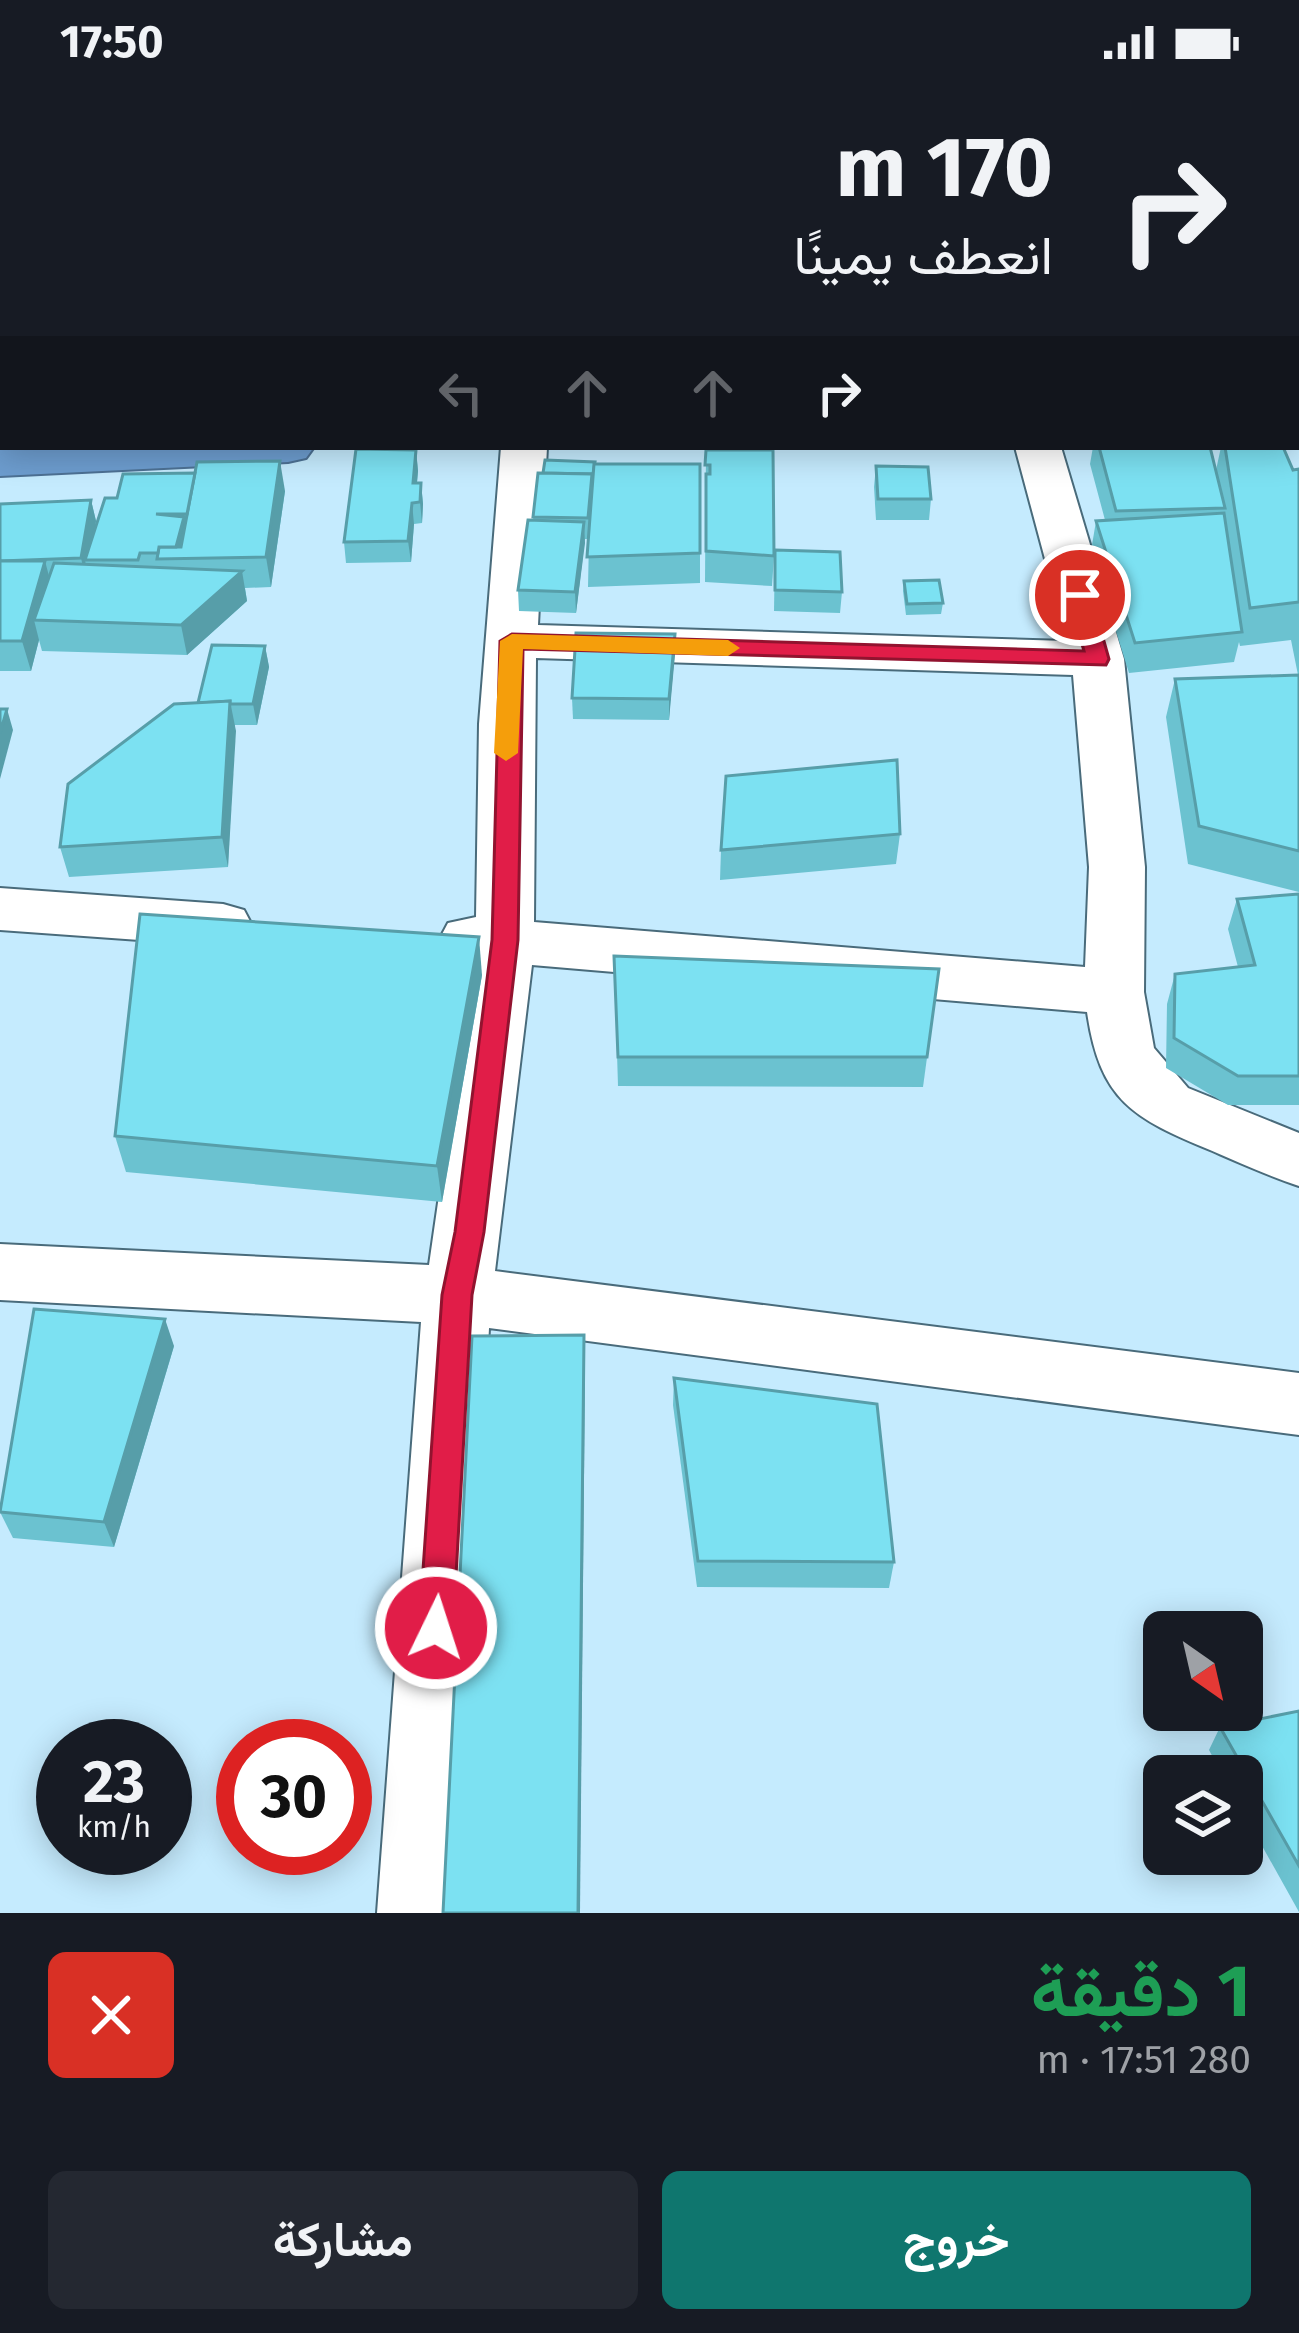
<!DOCTYPE html>
<html lang="ar">
<meta charset="utf-8">
<style>
:root{--surface:#171b24;--page:#242831;--text:#f1f3f6;--muted:#9ea1a6;--accent:#0f766e}
body{margin:0;font-family:"Fira Sans",Vazirmatn,sans-serif;background:var(--page);color:var(--text);direction:rtl;height:100vh;display:flex;flex-direction:column;font-size:45px;white-space:nowrap}
*{box-sizing:border-box;margin:0}
p{font-size:39px;color:var(--muted)}
.icon{flex:none;width:66px;height:66px;fill:none;stroke:currentColor;stroke-width:2;stroke-linecap:round;stroke-linejoin:round}
.map{position:relative;height:1829px;overflow:hidden;direction:ltr}
.sheet{display:flex;flex-direction:column;background:var(--surface);flex:1}
.sheet>*{flex:none}
.hud{position:absolute;left:0px;top:0px;width:1299px;height:366px;box-shadow:0 6px 30px #0003;direction:rtl;background:#171b24;color:var(--text);overflow:hidden}
.needle{width:78px;rotate:146deg}
.controls{position:absolute;left:1143px;top:1527px;display:grid;gap:24px}
.controls a{display:grid;place-items:center;width:120px;height:120px;border-radius:18px;background:var(--surface);box-shadow:0 6px 30px #0003;font-size:60px}
.speed{position:absolute;left:36px;top:1635px;display:flex;gap:24px;font-size:60px;font-weight:700;text-align:center}
.speed>*{display:grid;place-content:center;width:156px;height:156px;border-radius:50%;background:var(--surface);box-shadow:0 6px 30px #0003;line-height:1}
.speed small{font-size:30px;font-weight:400}
.speed .limit{border:18px solid #d22;background:#fff;color:#111}
.pin{position:absolute;display:grid;place-items:center;width:102px;height:102px;color:#fff;margin:-51px;border:6px solid #fff;border-radius:50%;box-shadow:0 3px 12px #0007}
.me{position:absolute;width:132px;margin:-66px;rotate:4deg;stroke-linejoin:round;filter:drop-shadow(0 0 9px #0008)}
.turn{display:flex;align-items:center;gap:42px;height:252px;padding:0 48px;font-size:54px}
.turn .icon{width:156px;height:156px;stroke-width:2.5}
.turn b{display:block;font-size:84px;line-height:102px}
.lanes{display:flex;align-items:center;height:114px;padding:0 48px;background:#0003;justify-content:center;gap:60px;direction:ltr}
.lanes .off{opacity:.35}
.round{display:grid;place-items:center;flex:none;width:126px;height:126px;border-radius:18px;background:var(--page)}
.headline{display:flex;align-items:center;justify-content:space-between;height:204px;padding:0 48px}
h1{font-size:72px;font-weight:700;line-height:90px;color:#1e9e55}
.action{display:flex;gap:24px;margin-top:auto;padding:24px 48px}
.action a{flex:1;height:138px;border-radius:18px;background:var(--accent);color:#fff;font-size:48px;font-weight:700;line-height:138px;text-align:center}
.action a+a{background:var(--page);color:var(--text)}
.status{display:flex;justify-content:space-between;align-items:center;height:84px;padding:0 60px;background:var(--surface);direction:ltr}
.status svg{height:33px;fill:currentColor}
.map>svg:first-child{display:block}
.lines{fill:none;stroke-linecap:round;stroke-linejoin:round}
.minor-casing{stroke:#496b7b;stroke-width:4}
.highway-casing{stroke:#4d7194;stroke-width:4}
.minor{fill:#fff;fill-rule:evenodd}
.highway{fill:#6d9dcf;fill-rule:evenodd}
.wall{fill:#6bc2d0}
.shaded-wall{fill:#579ea9}
.building{fill:#7ce1f2;stroke:#579ea9;stroke-width:3}
.route{fill:#e11d48;stroke:#92132f;stroke-width:3}
.slow{fill:#f59e0b}
</style>
<div class="status"><b>17:50</b><svg viewBox="0 0 49 12"><path d="M0 12V9h3v3zM5 12V6h3v6zM10 12V3h3v9zM15 12V0h3v12zM26 1h20v11H26zM47 4h2v5h-2z"/></svg></div>
<div class="map">
<svg width="1299" height="1829" viewBox="0 0 1299 1829">
<rect width="100%" height="100%" fill="#c5ebfe"/>
<g class="lines">
<!-- minor casing -->
<g class="minor-casing">
<g id="minor">
<path d="M 501,363 L 547,363 L 538,541 L 1067,557 L 1015,363 L 1061,363 L 1124,575 L 1145,783 L 1144,908 L 1154,964 L 1188,1004 L 1299,1049 L 1299,1102 C 1269,1092 1240,1079 1210,1066 C 1133,1034 1100,1017 1087,928 L 532,881 L 495,1187 L 1299,1289 L 1299,1351 L 489,1244 L 459,1829 L 377,1829 L 421,1238 L 0,1216 L 0,1160 L 429,1181 L 473,876 L 448,869 L 440,854 L 448,839 L 476,833 L 479,640 ZM 536,574 L 1073,591 L 1089,783 L 1085,883 L 534,838 Z"/>
<polygon points="0,804 223,820 244,826 252,841 244,856 223,862 0,846"/>
</g>
</g>
<!-- highway casing -->
<g class="highway-casing">
<g id="highway">
<rect x="1296" y="316" width="3" height="30"/>
<polygon points="0,362 3,363 314,363 306,374 288,378 0,392"/>
</g>
</g>
<!-- minor -->
<use href="#minor" class="minor"/>
<!-- highway -->
<use href="#highway" class="highway"/>
</g>
<!-- wall -->
<g class="wall">
<polygon points="1144,0 1177,0 1177,3 1144,2"/>
<polygon points="1093,363 1210,363 1216,386 1221,363 1283,363 1293,386 1299,385 1299,808 1188,780 1166,633 1175,595 1298,591 1291,556 1240,562 1239,558 1234,578 1129,589 1091,467 1096,437 1105,436 1090,380"/>
<polygon points="416,366 418,387 417,399 421,399 423,420 422,439 414,440 411,478 346,479 344,458"/>
<polygon points="706,366 774,472 772,502 705,498"/>
<polygon points="595,380 700,380 700,499 588,503 589,455 585,455 576,529 519,527 518,506 533,436 538,389"/>
<polygon points="876,382 931,415 929,436 876,436 874,403"/>
<polygon points="285,407 271,503 245,504 247,517 187,571 42,567 39,556 31,587 0,587 0,420 91,416 96,437 94,448"/>
<polygon points="775,466 842,508 840,529 774,527"/>
<polygon points="904,497 943,519 941,530 906,531 903,507"/>
<polygon points="675,550 669,636 573,635 572,614"/>
<polygon points="265,562 269,583 257,641 235,641 228,783 69,793 60,763 198,619"/>
<polygon points="900,750 896,780 720,796 721,766"/>
<polygon points="1299,810 1299,1021 1228,1021 1166,984 1167,920 1175,890 1238,883 1228,845 1237,815"/>
<polygon points="614,872 939,885 923,1003 618,1002"/>
<polygon points="482,891 442,1118 126,1088 115,1052"/>
<polygon points="174,1262 114,1463 13,1454 0,1428"/>
<polygon points="674,1294 894,1478 889,1504 697,1503 673,1321"/>
<polygon points="1299,1627 1299,1828 1242,1726 1242,1692 1223,1692 1209,1666 1220,1643"/>
</g>
<!-- shaded-wall -->
<g class="shaded-wall">
<polygon points="1296,64 1299,64 1299,98 1296,99"/>
<polygon points="416,366 418,387 415,420 413,399"/>
<polygon points="280,377 285,407 271,503 266,473"/>
<polygon points="421,399 423,420 422,439 420,418"/>
<polygon points="91,416 96,437 89,476 85,476 87,487 86,495 81,474"/>
<polygon points="412,419 414,440 411,478 408,457"/>
<polygon points="184,433 188,454 175,469"/>
<polygon points="584,438 585,459 576,529 575,508"/>
<polygon points="45,477 53,507 34,536 39,556 31,587 22,557"/>
<polygon points="242,487 247,517 187,571 181,541"/>
<polygon points="675,550 675,571 669,636 669,615"/>
<polygon points="265,562 269,583 257,641 253,620"/>
<polygon points="230,617 236,647 228,783 222,753"/>
<polygon points="7,625 13,646 0,695 0,649"/>
<polygon points="479,853 482,891 442,1118 437,1082"/>
<polygon points="165,1235 174,1262 114,1463 104,1438"/>
<polygon points="584,1251 585,1285 580,1829 578,1829"/>
</g>
<!-- building -->
<g class="building">
<polygon points="288,0 311,0 309,3 286,3"/>
<rect x="971" y="0" width="38" height="3"/>
<polygon points="1189,0 1299,0 1299,64 1296,64 1296,3 1189,3"/>
<polygon points="1099,363 1210,363 1225,424 1116,427"/>
<polygon points="1225,363 1283,363 1293,386 1299,385 1299,518 1250,524"/>
<polygon points="356,365 416,366 413,399 421,399 420,418 412,419 408,457 344,458"/>
<polygon points="706,366 773,366 774,472 706,467 706,390 710,390 710,381 705,381"/>
<polygon points="545,376 595,378 592,396 592,390 543,389"/>
<polygon points="280,377 266,473 157,475 159,463 181,463 197,378"/>
<polygon points="594,380 700,380 700,469 587,473"/>
<polygon points="876,382 928,383 931,415 878,415"/>
<polygon points="195,389 187,430 156,430 184,433 176,463 159,463 158,469 140,469 138,476 85,476 105,414 117,414 123,390"/>
<polygon points="538,389 592,390 588,434 533,433"/>
<polygon points="91,416 81,474 0,477 0,420"/>
<polygon points="1224,429 1242,548 1135,559 1096,437"/>
<polygon points="528,436 584,438 575,508 518,506"/>
<polygon points="775,466 840,468 842,508 775,506"/>
<polygon points="0,477 45,477 22,557 0,557"/>
<polygon points="54,479 242,487 181,541 34,536"/>
<polygon points="939,496 943,519 907,520 904,497"/>
<polygon points="576,549 675,550 669,615 572,614"/>
<polygon points="212,561 265,562 253,620 230,620 230,617 198,619"/>
<polygon points="1299,591 1299,767 1199,742 1175,595"/>
<polygon points="230,617 222,753 60,763 68,700 174,620"/>
<polygon points="0,625 7,625 0,649"/>
<polygon points="897,676 900,750 721,766 726,692"/>
<polygon points="1299,810 1299,992 1238,992 1174,954 1175,890 1255,881 1237,815"/>
<polygon points="140,830 479,853 437,1082 115,1052"/>
<polygon points="614,872 939,885 927,973 618,973"/>
<polygon points="34,1225 165,1235 104,1438 0,1428"/>
<polygon points="584,1251 578,1829 443,1829 472,1252"/>
<polygon points="674,1294 877,1320 894,1478 698,1477"/>
<polygon points="1299,1627 1299,1782 1220,1643"/>
</g>
<!-- route -->
<polygon class="route" points="1080,503 1091,511 1109,575 1106,581 523,565 518,856 484,1148 472,1211 453,1544 448,1555 436,1560 424,1555 419,1544 442,1211 455,1148 492,856 500,557 512,550 1084,567 1068,511"/>
<!-- slow -->
<polygon class="slow" points="512,550 728,556 740,564 728,572 523,565 518,669 506,677 494,669 500,557"/>
</svg>
<div class="controls">
<a><svg class="needle" viewBox="-14 -14 28 28"><path d="M0-13l5 13h-10z" fill="#e53935"/><path d="M0 13l5-13h-10z" fill="#9ea1a6"/></svg></a>
<a><svg class="icon" aria-label="layers" viewBox="0 0 24 24"><path d="M12 4l9 5-9 5-9-5zM3 14l9 5 9-5"/></svg></a>
</div>
<div class="speed"><div>23<small>km/h</small></div><div class="limit">30</div></div>
<div class="pin" style="left:1080px;top:511px;background:#d93025"><svg class="icon" aria-label="arrive" viewBox="0 0 24 24"><path d="M6 21V4h12l-3 4 3 4H6"/></svg></div>
<svg class="me" style="left:436px;top:1544px" viewBox="-20 -20 40 40"><circle r="17" fill="#e11d48" stroke="#fff" stroke-width="3"/><path d="M0-11L8 9 0 5-8 9z" fill="#fff"/></svg>
<div class="hud">
<div class="turn"><svg class="icon" aria-label="right" viewBox="0 0 24 24"><path d="M7 20v-9h11M14 6l5 5-5 5"/></svg><div><b>170 m</b>انعطف يمينًا</div></div>
<div class="lanes"><svg class="icon off" aria-label="left" viewBox="0 0 24 24"><path d="M17 20v-9H6M10 6l-5 5 5 5"/></svg><svg class="icon off" aria-label="ahead" viewBox="0 0 24 24"><path d="M12 20V5M6 11l6-6 6 6"/></svg><svg class="icon off" aria-label="ahead" viewBox="0 0 24 24"><path d="M12 20V5M6 11l6-6 6 6"/></svg><svg class="icon" aria-label="right" viewBox="0 0 24 24"><path d="M7 20v-9h11M14 6l5 5-5 5"/></svg></div>
</div>
</div>
<section class="sheet">
<div class="headline"><div><h1>1 دقيقة</h1><p>280 m · 17:51</p></div><a class="round" style="background:#d93025;color:#fff"><svg class="icon" aria-label="close" viewBox="0 0 24 24"><path d="M6 6l12 12M18 6L6 18"/></svg></a></div>
<div class="action"><a>خروج</a><a>مشاركة</a></div>
</section>
